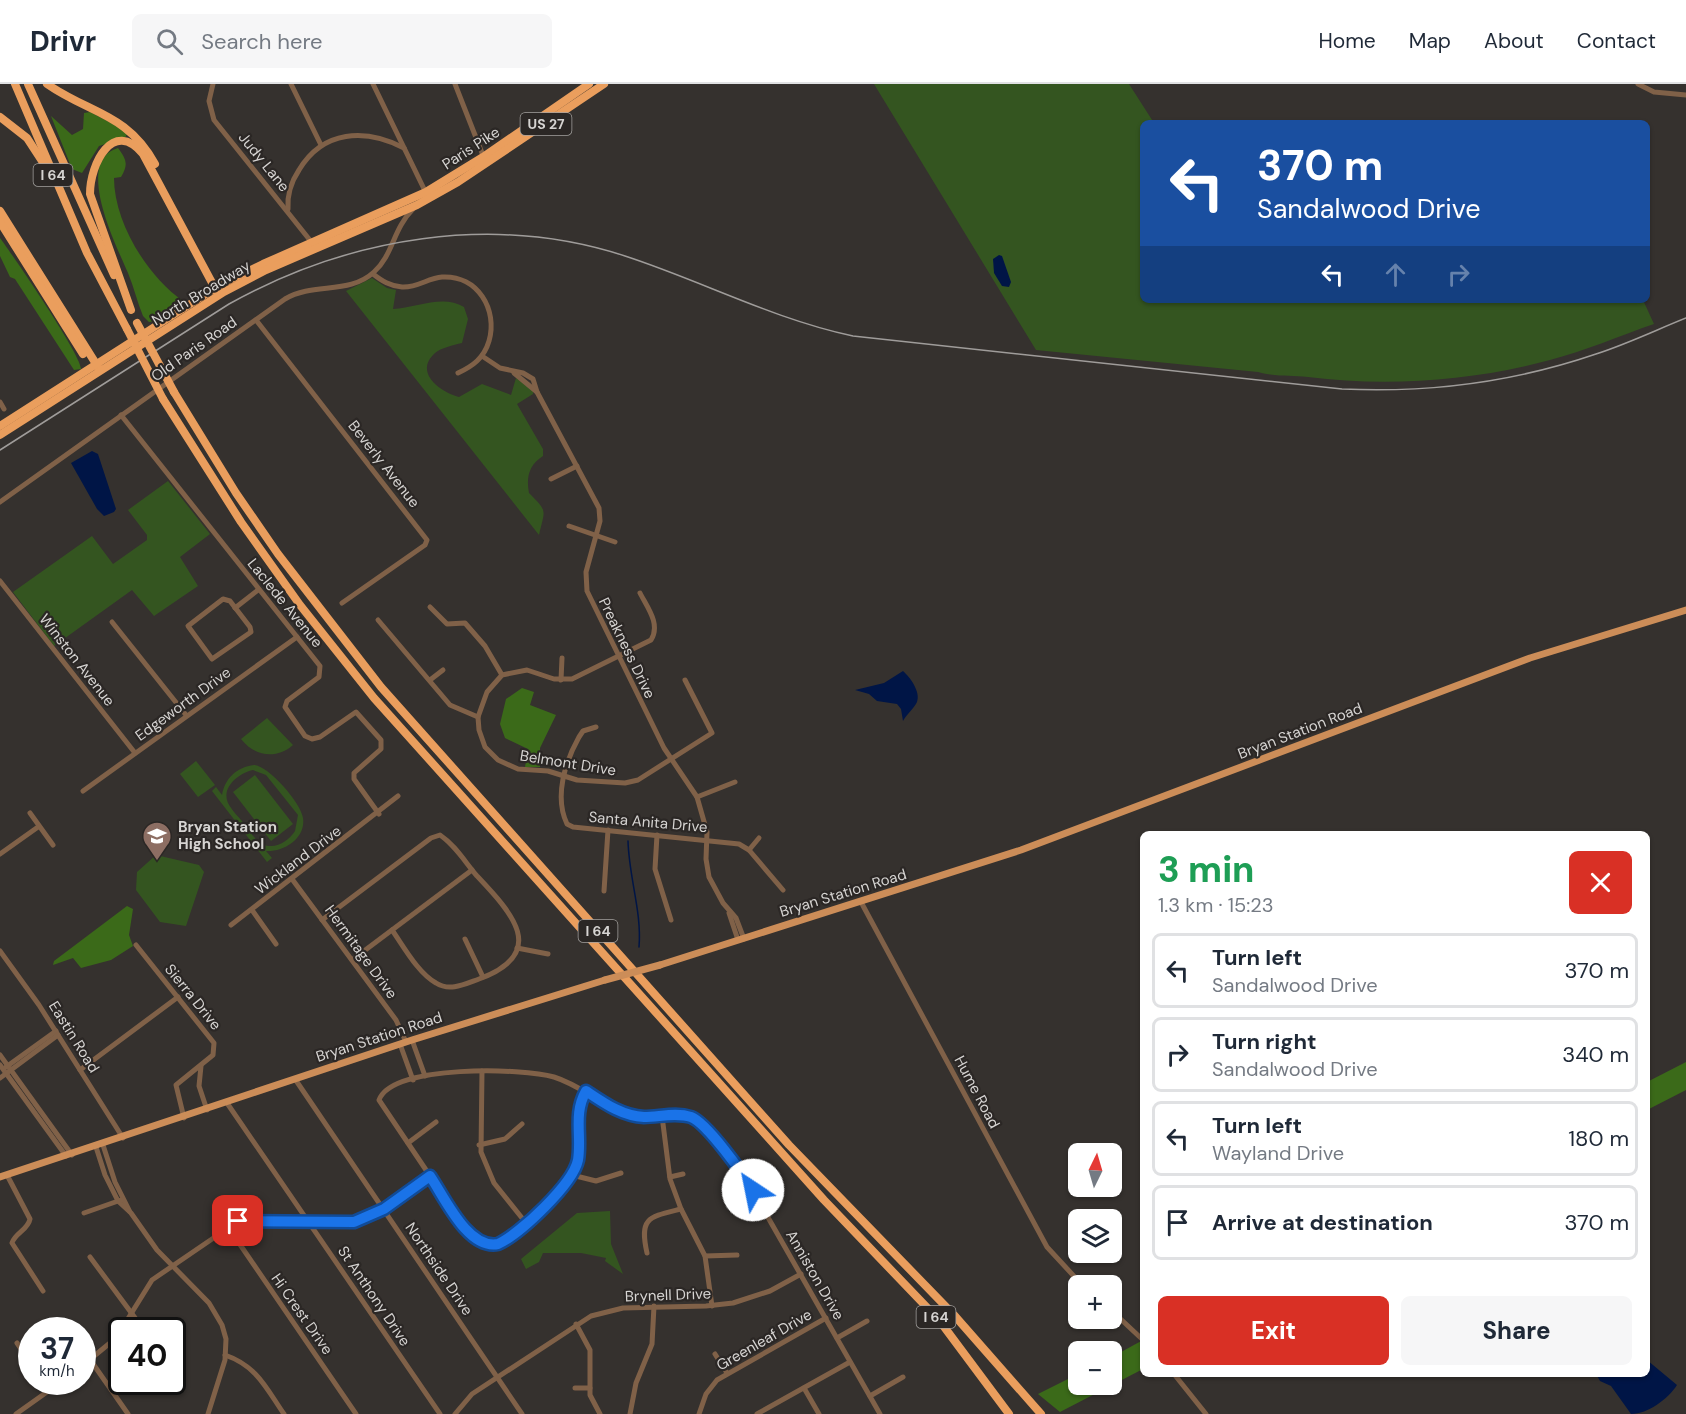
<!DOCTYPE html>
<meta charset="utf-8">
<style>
:root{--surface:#fff;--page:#f6f6f7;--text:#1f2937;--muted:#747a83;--line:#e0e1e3;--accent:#d93025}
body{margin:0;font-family:"DM Sans",sans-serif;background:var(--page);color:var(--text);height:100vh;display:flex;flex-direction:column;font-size:22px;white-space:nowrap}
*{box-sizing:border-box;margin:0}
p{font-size:20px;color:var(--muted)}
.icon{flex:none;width:33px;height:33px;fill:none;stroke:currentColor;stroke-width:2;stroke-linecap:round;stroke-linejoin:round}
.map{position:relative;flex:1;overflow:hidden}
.sheet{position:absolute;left:1140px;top:747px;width:510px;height:546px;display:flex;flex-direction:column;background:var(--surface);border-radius:9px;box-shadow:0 2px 4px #0004}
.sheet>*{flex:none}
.hud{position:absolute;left:1140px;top:36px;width:510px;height:183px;border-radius:9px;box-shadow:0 2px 4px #0004;background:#1a4fa0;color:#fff;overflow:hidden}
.needle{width:39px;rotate:5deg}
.controls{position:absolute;left:1068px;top:1059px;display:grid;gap:12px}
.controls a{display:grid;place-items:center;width:54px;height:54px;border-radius:9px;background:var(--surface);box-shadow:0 2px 4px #0004;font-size:30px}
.speed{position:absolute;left:18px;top:1233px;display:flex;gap:12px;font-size:30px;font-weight:700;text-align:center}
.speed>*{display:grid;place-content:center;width:78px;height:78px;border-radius:50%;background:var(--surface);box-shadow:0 2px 4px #0004;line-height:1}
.speed small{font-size:15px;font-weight:400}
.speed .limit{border:3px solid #111;border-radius:9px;background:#fff;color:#111}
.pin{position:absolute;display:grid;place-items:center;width:51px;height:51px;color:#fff;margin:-26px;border-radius:12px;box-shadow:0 3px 9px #0006}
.me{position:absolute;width:66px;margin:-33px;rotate:326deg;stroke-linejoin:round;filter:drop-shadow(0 0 4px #0008)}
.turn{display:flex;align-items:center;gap:21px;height:126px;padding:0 18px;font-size:27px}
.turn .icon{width:78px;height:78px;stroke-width:2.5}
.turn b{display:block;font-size:42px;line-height:51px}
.lanes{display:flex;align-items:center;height:57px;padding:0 18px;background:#0003;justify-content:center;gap:30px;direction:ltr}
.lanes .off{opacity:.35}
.round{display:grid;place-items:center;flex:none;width:63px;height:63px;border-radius:9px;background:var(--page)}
.head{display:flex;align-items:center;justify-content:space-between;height:102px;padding:0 18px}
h1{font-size:36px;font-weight:800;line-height:45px;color:#1e9e55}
.button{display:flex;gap:12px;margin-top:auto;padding:12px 18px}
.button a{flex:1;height:69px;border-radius:9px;background:var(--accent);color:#fff;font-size:24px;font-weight:800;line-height:69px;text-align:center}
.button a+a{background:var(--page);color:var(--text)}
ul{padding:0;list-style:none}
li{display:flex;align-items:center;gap:18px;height:75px;margin:0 12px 9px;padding:0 6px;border:3px solid var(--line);border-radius:9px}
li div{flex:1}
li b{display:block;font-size:22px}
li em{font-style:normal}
header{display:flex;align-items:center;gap:36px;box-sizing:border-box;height:84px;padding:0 30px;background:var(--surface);border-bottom:2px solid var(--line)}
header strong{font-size:28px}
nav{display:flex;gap:33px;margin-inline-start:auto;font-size:21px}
.search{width:420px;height:54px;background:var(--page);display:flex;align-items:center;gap:15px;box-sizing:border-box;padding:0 21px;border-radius:9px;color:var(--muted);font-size:22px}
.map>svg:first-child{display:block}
.green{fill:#345520;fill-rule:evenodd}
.forest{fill:#3b6a19}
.water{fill:#001546}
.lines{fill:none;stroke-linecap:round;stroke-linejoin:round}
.stream{stroke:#001546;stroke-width:1.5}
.minor{stroke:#806148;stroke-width:5}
.major{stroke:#cc8d58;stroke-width:7}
.highway{stroke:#ea9e5d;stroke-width:8}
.rail{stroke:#9f9c9a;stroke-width:1.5}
.major-bridge{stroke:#cc8d58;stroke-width:7}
.highway-bridge{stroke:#ea9e5d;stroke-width:8}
.route-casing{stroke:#114b97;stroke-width:15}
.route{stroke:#1a73e8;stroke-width:10}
.labels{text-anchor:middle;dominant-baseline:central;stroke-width:4.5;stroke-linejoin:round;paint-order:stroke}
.shield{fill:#2b2725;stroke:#a3a09e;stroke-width:1.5}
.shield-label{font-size:14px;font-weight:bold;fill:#d6d4d2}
.street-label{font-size:15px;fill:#d6d4d2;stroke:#2b2725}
.poi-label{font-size:15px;font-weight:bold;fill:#d6d4d2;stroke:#2b2725;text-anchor:start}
</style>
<header>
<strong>Drivr</strong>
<div class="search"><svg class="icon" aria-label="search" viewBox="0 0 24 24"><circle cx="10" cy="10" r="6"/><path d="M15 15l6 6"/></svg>Search here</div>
<nav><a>Home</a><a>Map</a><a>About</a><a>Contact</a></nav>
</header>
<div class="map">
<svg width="1686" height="1330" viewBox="0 0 1686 1330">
<rect width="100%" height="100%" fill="#35312e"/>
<!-- green -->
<g class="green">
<path d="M 874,0 L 1129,0 L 1154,39 L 1143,39 L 1143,216 L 1643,216 L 1654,240 C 1619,252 1585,267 1550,276 C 1472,297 1387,303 1308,293 C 1290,291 1276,293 1258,288 L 1036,266 Z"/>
<path d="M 372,194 L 387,204 L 396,206 L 393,225 C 416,224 443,210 464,223 L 468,235 L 462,259 C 453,261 441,264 435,269 C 413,289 441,308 459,313 L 482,300 L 511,311 L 516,294 L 533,307 L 533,310 L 517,320 L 543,365 L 543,372 C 529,381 526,393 529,409 C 548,428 545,425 539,451 L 346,207 Z"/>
<polygon points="168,397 210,450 180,473 198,502 154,532 132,506 54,562 13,508 92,452 113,480 147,456 147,451 128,426"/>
<path d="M 267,634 L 293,661 C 276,676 254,672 241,655 Z"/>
<polygon points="196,677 215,701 198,713 180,690"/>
<path d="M 254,681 C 269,682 301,719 303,734 C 306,754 284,768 266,767 L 272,774 L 267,778 L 212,707 L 216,703 L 222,711 C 225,694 237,683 254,681 ZM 253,686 L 266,691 L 298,731 L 295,747 C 290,755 280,763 269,762 C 258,761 251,749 245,741 C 240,734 232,727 228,719 C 221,703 239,689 253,686 Z"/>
<polygon points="255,691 293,740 271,757 233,708"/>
<polygon points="156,771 199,781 204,788 186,842 160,838 136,806 137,788"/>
<polygon points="610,1127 611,1160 623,1190 605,1177 606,1174 581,1169 543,1169 539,1178 526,1185 521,1175 577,1129"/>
</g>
<!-- forest -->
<g class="forest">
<polygon points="90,28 128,48 125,54 99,62 82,89 72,85 51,32 72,51 83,45 84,29"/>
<path d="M 118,64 C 126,75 129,80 121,93 L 114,94 C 114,138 147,192 183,217 L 157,237 L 149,238 L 143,232 C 137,218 134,203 128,189 C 117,163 73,77 118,64 Z"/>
<path d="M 0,154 C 12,170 82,272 81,285 L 74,286 L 15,195 L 10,193 L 0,172 Z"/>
<polygon points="522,604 534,608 530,621 556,631 540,664 540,683 525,683 528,665 505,654 500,640 506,615"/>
<polygon points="127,822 133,825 129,851 133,862 111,876 81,884 73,874 53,881 54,877"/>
<polygon points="1686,978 1686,1006 1647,1026 1647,998"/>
<polygon points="1143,1256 1143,1285 1060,1328 1038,1310 1078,1290 1078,1300 1112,1300 1112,1273"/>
</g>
<!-- water -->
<g class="water">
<polygon points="999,171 1002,172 1011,198 1009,203 1002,202 994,189 993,175"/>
<polygon points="92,367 98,370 116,425 114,428 104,432 97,425 71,379"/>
<path d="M 903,587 C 910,593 921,608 917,618 C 915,623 906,631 903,637 L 901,625 L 897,620 L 877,617 L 869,610 L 855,606 L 884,599 Z"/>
<path d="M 1647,1276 L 1677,1301 C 1668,1315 1648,1330 1631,1330 L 1611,1302 L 1600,1297 L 1596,1290 L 1647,1290 Z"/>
</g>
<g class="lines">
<!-- stream -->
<path class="stream" d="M 628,757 C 629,794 642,828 639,863"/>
<!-- minor -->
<g class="minor">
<polyline points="213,0 209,17 214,36 313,160"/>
<polyline points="291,0 321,61"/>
<polyline points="373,0 426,109"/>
<polyline points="455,0 484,74"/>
<polyline points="1638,0 1654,8 1686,11"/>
<path d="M 288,125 C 287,111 291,98 299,86 C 323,46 365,44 404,64"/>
<path d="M 373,190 C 382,197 390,202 402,203 C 417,204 428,194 442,193 C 478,191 498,226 489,257 C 484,274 473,282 458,289"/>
<polyline points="256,236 427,456 425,461 342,519"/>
<polyline points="482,272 500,284 523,289 533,295 537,308 599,424 600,437 586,488 587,507 664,664 697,713 707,748 706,775 709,793 723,819 736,834 744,855"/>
<polyline points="514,289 537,308"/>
<polyline points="0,318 4,325"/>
<polyline points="121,331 320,582 319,593 287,617 285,623 305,652 312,655 320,653 356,628 381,656 381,665 354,689 354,695 379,730"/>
<polyline points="551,395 577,382"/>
<path d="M 0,418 L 285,215 C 314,198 349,211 374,188 C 393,171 393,145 413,125"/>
<polyline points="569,442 615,458"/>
<polyline points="0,497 135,669"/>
<path d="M 640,509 C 647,523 661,540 651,556 L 572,595 L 554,595 L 527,586 L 502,591 L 487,608 L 478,633 L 479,646 L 485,663 L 498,676 L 518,685 L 548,687 L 577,696 L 625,699 L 638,696 L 712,649 L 685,596"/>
<polygon points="223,515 230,517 250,543 251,548 212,575 188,542"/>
<polyline points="430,523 447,540 465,539 485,562 502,591"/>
<polyline points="235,524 258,506"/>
<polyline points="378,536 450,621 478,633"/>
<polyline points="112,538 186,631"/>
<polyline points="430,596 443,586"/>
<polyline points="561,596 562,574"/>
<path d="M 596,643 L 583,647 L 579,653 C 565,678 554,713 567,740 L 573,743 L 739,760 L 749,766 L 783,806"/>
<polyline points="83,707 297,553"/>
<polyline points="697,713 735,698"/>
<polyline points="30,729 53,761"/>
<polyline points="657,751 655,785 671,836"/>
<polyline points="749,766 759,754"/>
<polyline points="0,770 38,743"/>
<polyline points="292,795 396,936 406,958"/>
<polyline points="604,807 608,746"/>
<polyline points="861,818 1047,1163 1083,1202"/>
<polyline points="252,826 276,860"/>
<polyline points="729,829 738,856"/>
<path d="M 322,836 L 431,754 L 440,751 C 455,761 465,778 477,792 C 511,828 550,869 479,895 C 465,900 450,908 436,899 C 418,889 404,863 392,846"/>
<polyline points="231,841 398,712"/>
<polyline points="465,855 483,893"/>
<polyline points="136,861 214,959 213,971 176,1001 184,1034"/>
<polyline points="517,864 548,870"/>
<polyline points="0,867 39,921 123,1054"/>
<polyline points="352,876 472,786"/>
<polyline points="412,956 425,992"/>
<polyline points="400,960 413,996"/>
<polyline points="0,971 72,1071"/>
<polyline points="0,981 66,1072"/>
<polyline points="201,982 199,1002 207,1026"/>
<polyline points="6,983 56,947"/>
<polyline points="80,986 178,913"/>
<polyline points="482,987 481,1068 494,1099 526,1139"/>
<polyline points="0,994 58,951"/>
<polyline points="295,995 522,1330"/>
<path d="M 586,1007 C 573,1031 584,1055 577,1079 C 571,1099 518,1154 498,1160 C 487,1164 477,1158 469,1150 L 379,1016 C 392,980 524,984 554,993 C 583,1002 604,1024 632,1031 C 653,1036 676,1026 696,1035 L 745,1093 L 880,1330"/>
<polyline points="227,1019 440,1330"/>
<polyline points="662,1032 670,1095 681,1125 705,1172 712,1222"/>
<polyline points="408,1059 436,1038"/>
<polyline points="103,1061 115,1098 130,1128"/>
<polyline points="479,1061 505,1055 522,1040"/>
<polyline points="96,1063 105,1091 118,1117 131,1129 157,1166 209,1219 222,1241 226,1255 225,1276 208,1330"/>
<path d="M 7,1091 L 30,1135 C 28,1146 15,1149 12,1159 L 43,1207"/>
<polyline points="572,1091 596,1097 621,1089"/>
<polyline points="670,1093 683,1090"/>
<polyline points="730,1121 753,1106"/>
<polyline points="84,1129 121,1116"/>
<polyline points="228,1143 356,1330"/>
<path d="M 647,1169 C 639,1133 649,1133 681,1125"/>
<polyline points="705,1172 737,1171"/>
<polyline points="90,1173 144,1246"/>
<polyline points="1112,1227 1143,1256"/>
<polyline points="576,1240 590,1266 590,1311 600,1330"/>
<polyline points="837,1254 867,1237"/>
<polyline points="17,1259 32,1281"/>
<polyline points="82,1264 128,1330"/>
<polyline points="715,1270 727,1289"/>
<path d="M 225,1271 C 257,1282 266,1304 284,1330"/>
<path d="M 82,1282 L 116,1254 L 152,1196 L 234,1140 L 244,1136 L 348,1139 C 379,1135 405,1110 430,1092"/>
<polyline points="1174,1290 1206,1330"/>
<polyline points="42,1298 48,1306"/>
<polyline points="575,1304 590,1304"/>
<polyline points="804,1304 819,1330"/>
<polyline points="870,1312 903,1293"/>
<polyline points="16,1330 61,1298"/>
<polyline points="455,1330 472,1310 591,1232 623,1224 706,1222 733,1219 770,1207 801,1190"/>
<polyline points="630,1330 636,1299 652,1260 654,1222"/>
<polyline points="699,1330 706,1310 717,1296 826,1234"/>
<polyline points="757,1330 850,1278"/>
</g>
<!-- major -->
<g class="major">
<polyline points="660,881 1021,766 1530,574 1686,526"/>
<polyline points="0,1093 412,956 605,896"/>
</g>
<!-- highway -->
<g class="highway">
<polyline points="15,0 87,169 127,245"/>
<polyline points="28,0 114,191"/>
<path d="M 47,0 C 90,30 127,29 155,80"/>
<polyline points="0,33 27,54 44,80"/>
<polyline points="0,127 98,283"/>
<polyline points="0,138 83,270"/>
<path d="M 131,226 L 90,110 C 90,80 113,34 143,70 L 217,208"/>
<polyline points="174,308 236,409 278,470 381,603 789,1061 954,1231 1041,1330"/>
<polyline points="163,315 241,438 300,521 374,614 824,1116 939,1236 1009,1330"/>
<polyline points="0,342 220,201 263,180 426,108 483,73 589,0"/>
<polyline points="0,351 224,208 266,186 417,121 458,98 604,0"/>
</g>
<!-- rail -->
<path class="rail" d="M 0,366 L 229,220 C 349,153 493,129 625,172 C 702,197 773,235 853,252 L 1342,305 C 1428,309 1514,298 1596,270 C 1627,260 1656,246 1686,234"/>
<!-- major-bridge -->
<polyline class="major-bridge" points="605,896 660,881"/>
<!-- highway-bridge -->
<g class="highway-bridge">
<polyline points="137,239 174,308"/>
<polyline points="127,245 163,315"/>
</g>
</g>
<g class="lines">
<!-- route casing -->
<g class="route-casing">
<path id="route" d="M 238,1137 L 354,1138 L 384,1125 L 430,1092 C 445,1114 468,1166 498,1160 C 520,1150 573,1100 578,1076 C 582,1052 573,1030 586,1007 C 604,1019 622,1032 644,1033 C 659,1033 676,1028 691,1033 C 707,1039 743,1090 753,1106"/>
</g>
<!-- route -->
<use href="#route" class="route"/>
</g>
<!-- icons -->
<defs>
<g id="school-pin" transform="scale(1.5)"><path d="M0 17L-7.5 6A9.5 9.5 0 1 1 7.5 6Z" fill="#8d6e63" stroke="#2b2725"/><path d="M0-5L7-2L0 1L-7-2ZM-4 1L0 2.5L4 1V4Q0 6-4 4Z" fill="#fff"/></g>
</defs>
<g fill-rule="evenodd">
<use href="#school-pin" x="157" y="752"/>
</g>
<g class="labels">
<!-- shield labels -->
<g class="shield">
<rect x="520.5" y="29" width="51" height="22" rx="4.5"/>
<rect x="33.5" y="80" width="39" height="22" rx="4.5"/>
<rect x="578.5" y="836" width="39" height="22" rx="4.5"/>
<rect x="916.5" y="1222" width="39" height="22" rx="4.5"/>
</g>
<g class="shield-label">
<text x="546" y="40">US 27</text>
<text x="53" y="91">I 64</text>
<text x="598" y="847">I 64</text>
<text x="936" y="1233">I 64</text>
</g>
<!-- street labels -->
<g class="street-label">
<text transform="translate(471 64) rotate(-33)">Paris Pike</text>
<text transform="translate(264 78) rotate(51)">Judy Lane</text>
<text transform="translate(201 209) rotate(-31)">North Broadway</text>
<text transform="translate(194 265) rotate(-35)">Old Paris Road</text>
<text transform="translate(384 380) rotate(52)">Beverly Avenue</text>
<text transform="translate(285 519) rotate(51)">Laclede Avenue</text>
<text transform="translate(627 564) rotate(64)">Preakness Drive</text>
<text transform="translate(77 576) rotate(52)">Winston Avenue</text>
<text transform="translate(183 620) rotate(-36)">Edgeworth Drive</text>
<text transform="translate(1300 647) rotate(-21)">Bryan Station Road</text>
<text transform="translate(568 679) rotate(9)">Belmont Drive</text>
<text transform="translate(648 738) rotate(5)">Santa Anita Drive</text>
<text transform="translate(298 776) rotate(-37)">Wickland Drive</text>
<text transform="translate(843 809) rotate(-17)">Bryan Station Road</text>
<text transform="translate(361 868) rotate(54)">Hermitage Drive</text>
<text transform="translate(193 913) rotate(51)">Sierra Drive</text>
<text transform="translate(74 953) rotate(58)">Eastin Road</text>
<text transform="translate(379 953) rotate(-18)">Bryan Station Road</text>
<text transform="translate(977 1008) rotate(62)">Hume Road</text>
<text transform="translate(439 1185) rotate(56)">Northside Drive</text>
<text transform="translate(815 1191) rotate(60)">Anniston Drive</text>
<text transform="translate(668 1211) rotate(-2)">Brynell Drive</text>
<text transform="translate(374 1212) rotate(56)">St Anthony Drive</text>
<text transform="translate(302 1230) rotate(55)">Hi Crest Drive</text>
<text transform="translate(764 1256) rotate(-30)">Greenleaf Drive</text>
</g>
<!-- poi labels -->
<g class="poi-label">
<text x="178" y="743">Bryan Station<tspan x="178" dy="17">High School</tspan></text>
</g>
</g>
</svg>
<div class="controls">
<a><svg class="needle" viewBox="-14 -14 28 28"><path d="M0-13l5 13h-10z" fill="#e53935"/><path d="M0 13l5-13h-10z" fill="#747a83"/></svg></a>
<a><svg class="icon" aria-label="layers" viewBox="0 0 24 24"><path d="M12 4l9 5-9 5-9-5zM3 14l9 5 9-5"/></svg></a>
<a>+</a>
<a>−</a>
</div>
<div class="speed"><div>37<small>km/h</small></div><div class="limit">40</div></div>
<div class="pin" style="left:238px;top:1137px;background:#d93025"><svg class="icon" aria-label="arrive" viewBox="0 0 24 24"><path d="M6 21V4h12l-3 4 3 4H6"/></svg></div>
<svg class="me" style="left:753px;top:1106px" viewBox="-20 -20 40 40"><circle r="19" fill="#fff"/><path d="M0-13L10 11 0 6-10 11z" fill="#1a73e8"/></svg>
<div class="hud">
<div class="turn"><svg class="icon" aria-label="left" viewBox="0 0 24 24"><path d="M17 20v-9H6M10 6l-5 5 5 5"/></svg><div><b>370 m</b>Sandalwood Drive</div></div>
<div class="lanes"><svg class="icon" aria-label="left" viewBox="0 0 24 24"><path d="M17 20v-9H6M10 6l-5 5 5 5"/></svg><svg class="icon off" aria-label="ahead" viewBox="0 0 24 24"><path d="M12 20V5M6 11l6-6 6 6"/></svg><svg class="icon off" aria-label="right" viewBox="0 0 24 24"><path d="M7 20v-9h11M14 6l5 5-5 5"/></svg></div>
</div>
<section class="sheet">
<div class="head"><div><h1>3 min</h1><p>1.3 km · 15:23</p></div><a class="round" style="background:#d93025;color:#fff"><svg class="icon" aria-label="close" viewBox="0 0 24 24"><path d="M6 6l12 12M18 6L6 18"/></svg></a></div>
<ul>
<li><svg class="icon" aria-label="left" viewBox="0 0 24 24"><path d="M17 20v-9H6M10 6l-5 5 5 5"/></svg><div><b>Turn left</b><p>Sandalwood Drive</p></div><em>370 m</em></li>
<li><svg class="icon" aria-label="right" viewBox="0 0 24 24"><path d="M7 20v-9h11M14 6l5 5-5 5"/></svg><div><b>Turn right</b><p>Sandalwood Drive</p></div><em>340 m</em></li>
<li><svg class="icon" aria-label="left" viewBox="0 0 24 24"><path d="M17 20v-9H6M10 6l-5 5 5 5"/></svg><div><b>Turn left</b><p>Wayland Drive</p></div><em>180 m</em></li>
<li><svg class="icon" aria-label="arrive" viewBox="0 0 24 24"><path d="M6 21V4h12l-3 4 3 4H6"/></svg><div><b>Arrive at destination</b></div><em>370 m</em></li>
</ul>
<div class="button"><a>Exit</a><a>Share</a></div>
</section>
</div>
